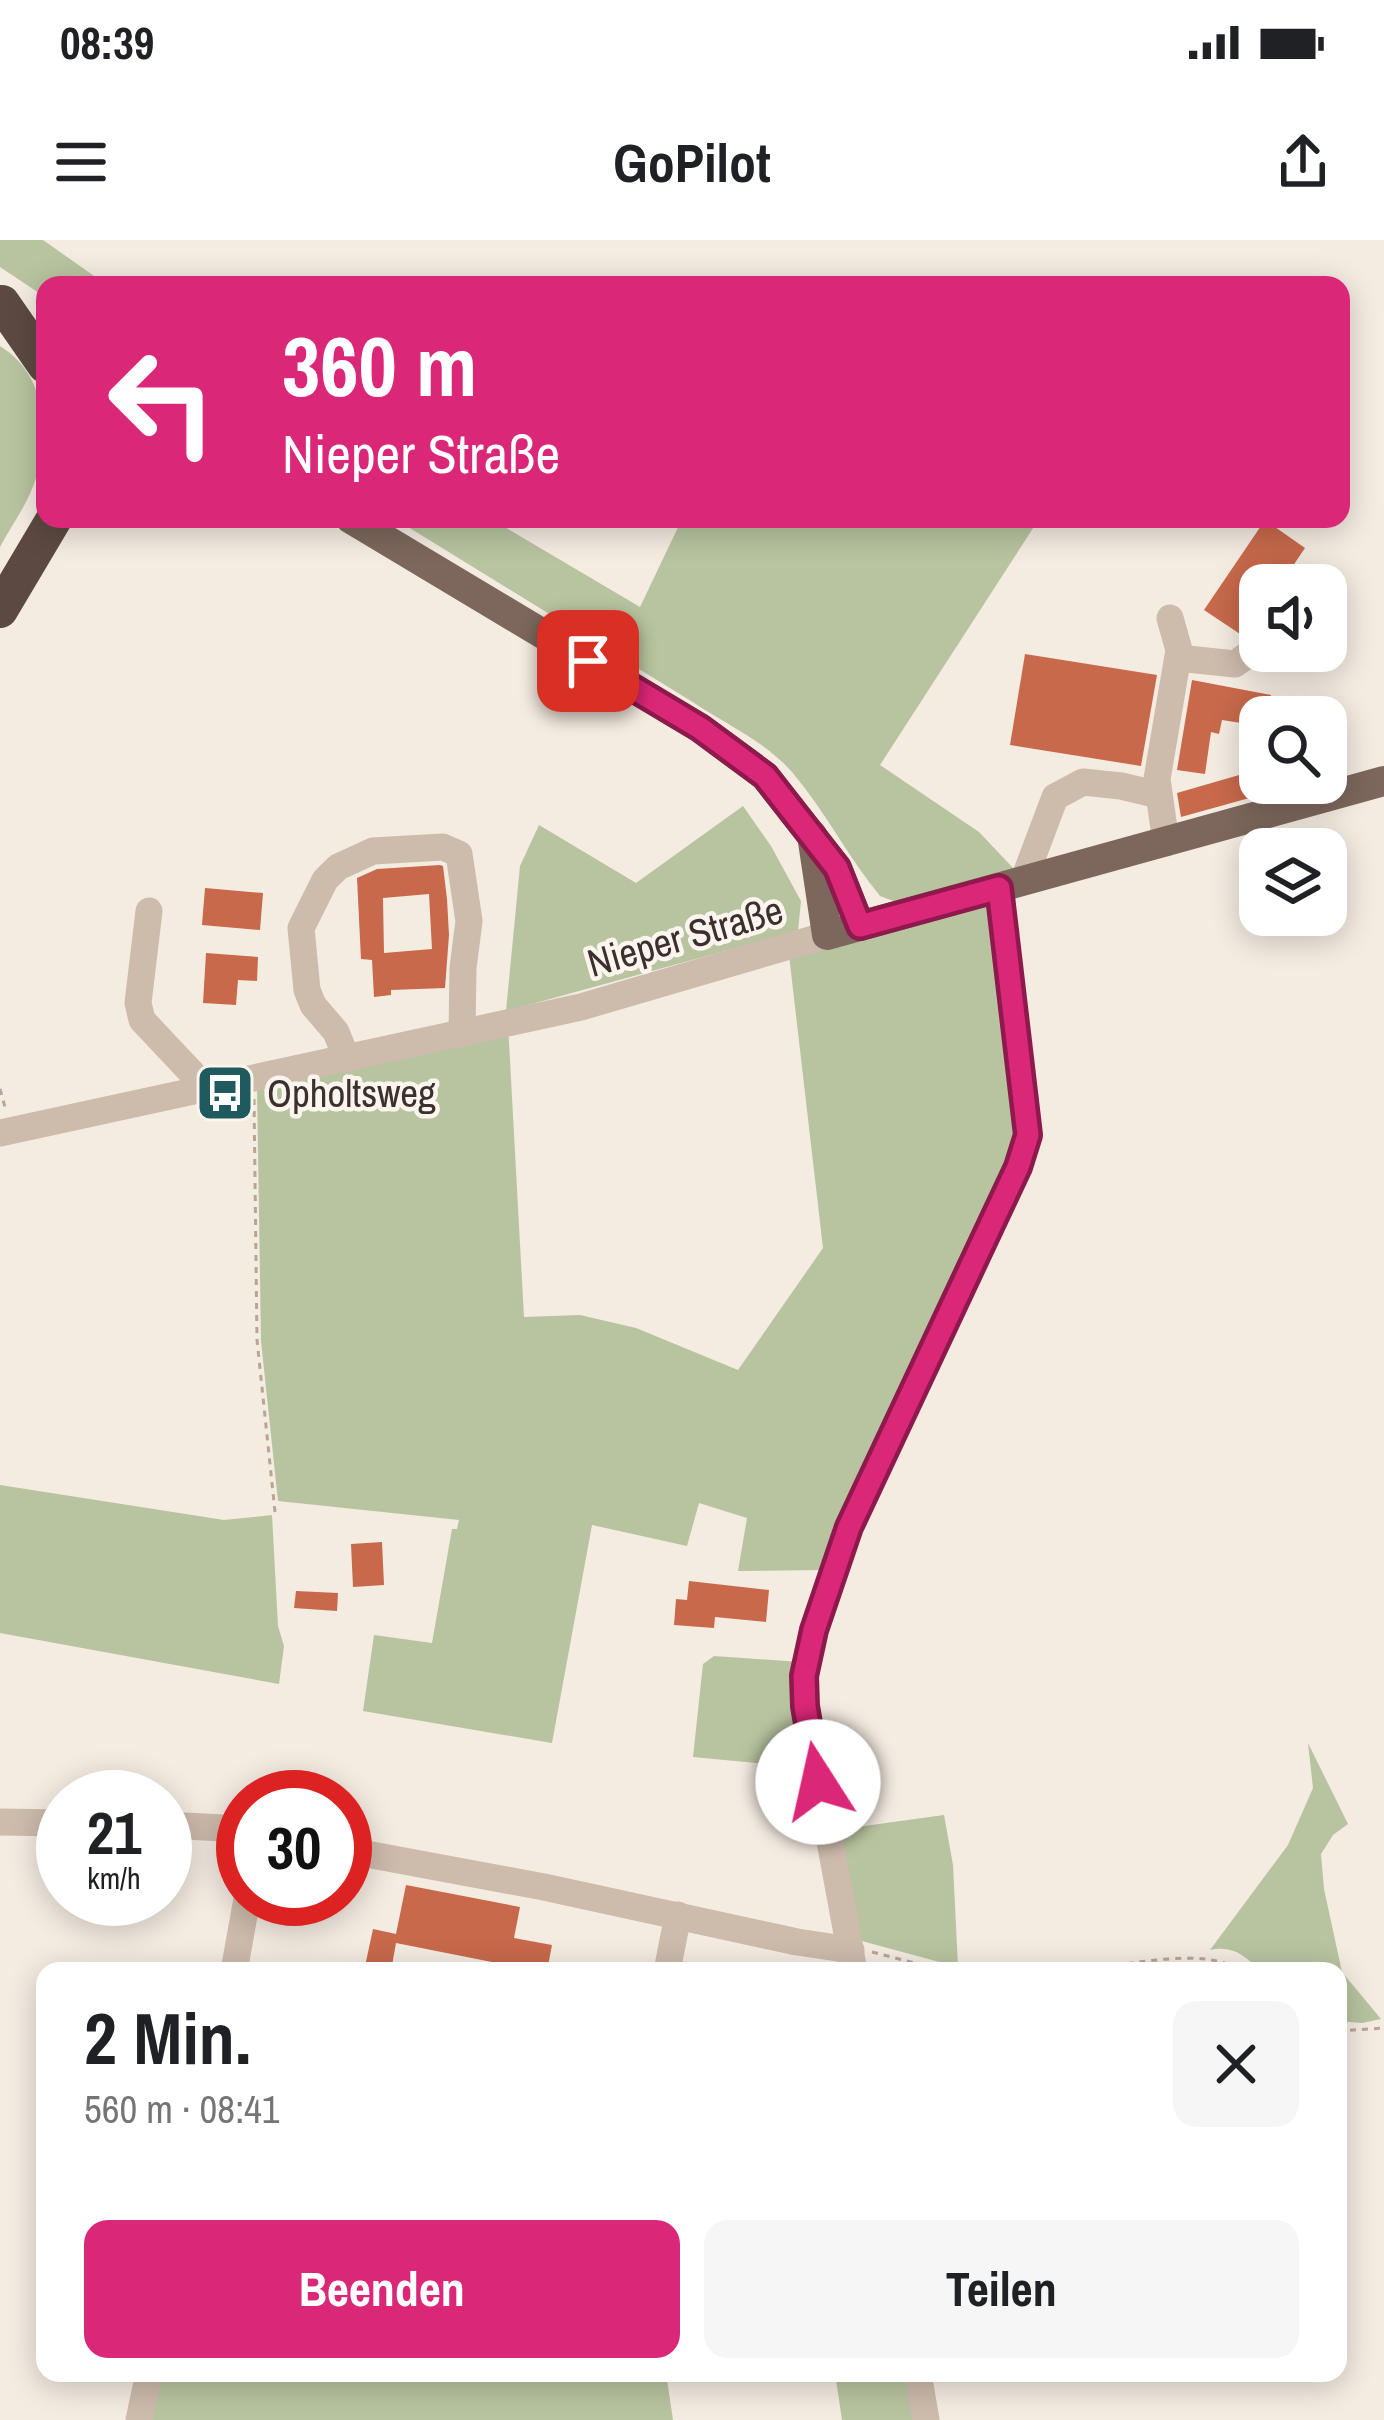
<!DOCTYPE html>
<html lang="de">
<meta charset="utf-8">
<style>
:root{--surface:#fff;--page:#f6f6f6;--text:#202124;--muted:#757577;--accent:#db2777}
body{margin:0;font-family:"Archivo Narrow",sans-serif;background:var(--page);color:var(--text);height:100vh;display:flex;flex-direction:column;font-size:45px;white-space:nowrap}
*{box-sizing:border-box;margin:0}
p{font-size:39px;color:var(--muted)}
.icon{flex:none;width:66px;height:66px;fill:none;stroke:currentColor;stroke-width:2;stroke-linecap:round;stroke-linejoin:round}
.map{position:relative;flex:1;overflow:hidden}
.sheet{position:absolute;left:36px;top:1722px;width:1311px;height:420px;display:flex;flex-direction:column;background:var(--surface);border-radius:24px;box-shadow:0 6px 30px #0003}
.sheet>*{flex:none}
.top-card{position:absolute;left:36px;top:36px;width:1314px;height:252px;border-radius:24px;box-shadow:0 6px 30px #0003;background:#db2777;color:#fff;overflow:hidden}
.tools{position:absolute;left:1239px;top:324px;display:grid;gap:24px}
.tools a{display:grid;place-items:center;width:108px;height:108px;border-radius:24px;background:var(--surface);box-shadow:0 6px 30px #0003;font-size:60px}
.speed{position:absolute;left:36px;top:1530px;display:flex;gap:24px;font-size:60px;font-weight:700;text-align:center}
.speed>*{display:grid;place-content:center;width:156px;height:156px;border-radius:50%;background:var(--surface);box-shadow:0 6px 30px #0003;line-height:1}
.speed small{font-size:30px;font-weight:400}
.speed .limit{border:18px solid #d22;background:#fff;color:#111}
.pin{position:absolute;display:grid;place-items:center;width:102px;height:102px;color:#fff;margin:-51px;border-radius:24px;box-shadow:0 6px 18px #0006}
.me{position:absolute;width:132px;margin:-66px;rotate:350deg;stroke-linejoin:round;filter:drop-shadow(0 0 9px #0008)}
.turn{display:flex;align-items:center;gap:42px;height:252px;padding:0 48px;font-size:54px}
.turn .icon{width:156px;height:156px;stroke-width:2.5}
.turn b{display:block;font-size:84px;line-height:102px}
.round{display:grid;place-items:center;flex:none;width:126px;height:126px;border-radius:24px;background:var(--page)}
.overview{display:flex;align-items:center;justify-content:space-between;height:204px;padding:0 48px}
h1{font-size:72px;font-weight:700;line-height:90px}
.button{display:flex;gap:24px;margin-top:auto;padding:24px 48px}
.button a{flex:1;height:138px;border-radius:24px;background:var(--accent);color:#fff;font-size:48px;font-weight:700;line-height:138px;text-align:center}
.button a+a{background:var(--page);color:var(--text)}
.status{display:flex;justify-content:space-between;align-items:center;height:84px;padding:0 60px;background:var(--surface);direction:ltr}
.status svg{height:33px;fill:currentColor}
header{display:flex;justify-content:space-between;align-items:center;height:156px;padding:0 48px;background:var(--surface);font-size:54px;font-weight:700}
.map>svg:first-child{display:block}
.green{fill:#b8c4a0}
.building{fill:#c8694b;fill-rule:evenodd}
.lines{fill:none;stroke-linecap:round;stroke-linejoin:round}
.path{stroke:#b9a596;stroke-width:3;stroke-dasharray:6 6;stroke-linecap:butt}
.minor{stroke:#cdbbac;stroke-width:27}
.major{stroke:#7d675c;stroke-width:30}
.highway{stroke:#5c4a42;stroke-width:36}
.route-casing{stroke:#8e194d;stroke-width:30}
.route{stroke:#db2777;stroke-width:21}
.labels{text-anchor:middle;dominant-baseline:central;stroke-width:9;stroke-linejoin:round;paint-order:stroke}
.street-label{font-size:39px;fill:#3b302b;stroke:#fbf5ee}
.poi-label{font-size:39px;fill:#3b302b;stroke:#fbf5ee;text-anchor:start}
</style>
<div class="status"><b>08:39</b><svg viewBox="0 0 49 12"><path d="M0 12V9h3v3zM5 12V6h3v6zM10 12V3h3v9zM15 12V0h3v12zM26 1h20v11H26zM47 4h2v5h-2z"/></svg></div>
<header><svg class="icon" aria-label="menu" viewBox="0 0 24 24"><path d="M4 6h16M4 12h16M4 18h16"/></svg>GoPilot<svg class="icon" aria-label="share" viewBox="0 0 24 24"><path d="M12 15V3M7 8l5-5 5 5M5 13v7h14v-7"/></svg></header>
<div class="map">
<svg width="1384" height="2180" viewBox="0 0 1384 2180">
<rect width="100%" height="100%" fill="#f4ebe1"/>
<!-- green -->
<g class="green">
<polygon points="0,0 43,0 107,45 45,45 45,57 0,27"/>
<path d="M 0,106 C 48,135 52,201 32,249 C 24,269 10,288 0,307 Z"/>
<path d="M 395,279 L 491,279 L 640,367 L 682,279 L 1039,279 L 880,525 L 979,592 L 1014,629 L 899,663 L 880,656 C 848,617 825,571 792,532 C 765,501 725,484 691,461 Z"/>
<polygon points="743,566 771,606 801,661 798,691 506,771 520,626 539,585 636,643"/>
<polygon points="990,662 1022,883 1012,923 826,1330 738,1331 747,1278 699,1263 687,1306 592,1285 552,1503 363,1471 374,1395 432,1403 452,1289 457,1289 459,1280 278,1261 261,1101 257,848 508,784 524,1077 580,1075 636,1088 738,1130 823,1008 789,715"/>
<polygon points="0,1245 224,1280 272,1275 278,1386 284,1406 279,1444 0,1393"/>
<polygon points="714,1416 800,1422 808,1528 693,1517 703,1424"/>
<path d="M 1308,1503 L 1348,1584 L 1333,1595 L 1321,1614 L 1324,1649 L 1342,1732 L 1381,1779 L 1362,1783 L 1338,1781 L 1338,1731 L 1260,1731 C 1245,1715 1232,1705 1210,1710 L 1288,1605 L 1313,1548 Z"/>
<polygon points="944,1575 953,1625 958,1727 858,1700 835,1590"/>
<polygon points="152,2133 666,2133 673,2180 141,2180"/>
<polygon points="835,2133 910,2133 917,2180 842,2180"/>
</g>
<!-- building -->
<g class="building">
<polygon points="1265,280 1305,308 1280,345 1260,345 1260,375 1243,396 1204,370"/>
<polygon points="1025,414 1157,435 1141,526 1010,505"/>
<polygon points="1192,440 1271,455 1267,477 1260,477 1260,486 1222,480 1219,494 1211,492 1205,534 1177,530"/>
<polygon points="1246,533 1253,557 1181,577 1177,553"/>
<path d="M 440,625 L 443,626 L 447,659 L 449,695 L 445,748 L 391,750 L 391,755 L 374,757 L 372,720 L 361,719 L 357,638 L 377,629 ZM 429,654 L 432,709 L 384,713 L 383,658 Z"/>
<polygon points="205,648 263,653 260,690 202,685"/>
<polygon points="206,713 258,717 257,741 238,740 236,765 203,763"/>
<polygon points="382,1302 384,1345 353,1347 351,1304"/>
<polygon points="689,1341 769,1350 766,1382 715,1377 714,1388 674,1385 676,1359 687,1360"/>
<polygon points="296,1351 338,1353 337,1371 294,1368"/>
<polygon points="868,1530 875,1560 848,1566 841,1537"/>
<polygon points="406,1645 520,1667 514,1698 552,1705 547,1731 506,1731 507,1725 396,1703 391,1731 364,1731 373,1689 396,1694"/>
</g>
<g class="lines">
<!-- path -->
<g class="path">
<polyline points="0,849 5,867"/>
<polyline points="254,859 257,1100 275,1272"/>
<polyline points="872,1712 946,1731"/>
<path d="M 1080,1731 C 1120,1726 1208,1705 1240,1731"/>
<polyline points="1338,1791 1384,1788"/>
</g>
<!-- minor -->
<g class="minor">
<polyline points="1178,418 1235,424 1257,408"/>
<polyline points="1166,603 1157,539 1179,410 1170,378"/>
<polyline points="1023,642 1055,557 1083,542 1121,546 1159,555"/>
<polyline points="149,671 138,763 142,780 207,849"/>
<polyline points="347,819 336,792 313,765 307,750 301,688 325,640 338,627 373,611 443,607 459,614 469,681 463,728 462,794"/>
<polyline points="0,893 581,767 827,695"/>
<polyline points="0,1582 63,1583"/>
<polyline points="165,1585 243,1589"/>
<polyline points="345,1610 544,1647 797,1702 851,1710"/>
<polyline points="234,1731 247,1659"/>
<polyline points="667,1731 678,1675"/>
<polyline points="854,1731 805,1467 804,1436 815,1391 849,1287 1018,927 1029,895 999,648"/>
<polyline points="918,2133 926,2180"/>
<polyline points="139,2180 149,2133"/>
</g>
<!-- major -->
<g class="major">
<polyline points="351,279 700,488 765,536 837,628 860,686"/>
<polyline points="812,595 827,695 1384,541"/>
</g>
<!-- highway -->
<g class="highway">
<polyline points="2,63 45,125"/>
<polyline points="0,370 54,279"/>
</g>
</g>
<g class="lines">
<!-- route casing -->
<g class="route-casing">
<polyline id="route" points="588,421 700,488 765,536 837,628 860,686 999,648 1028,895 1018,927 849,1287 814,1390 804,1436 805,1466 818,1542"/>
</g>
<!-- route -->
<use href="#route" class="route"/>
</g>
<!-- icons -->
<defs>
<g id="bus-square" transform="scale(3)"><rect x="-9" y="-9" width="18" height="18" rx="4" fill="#1f5a5e" stroke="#fbf5ee"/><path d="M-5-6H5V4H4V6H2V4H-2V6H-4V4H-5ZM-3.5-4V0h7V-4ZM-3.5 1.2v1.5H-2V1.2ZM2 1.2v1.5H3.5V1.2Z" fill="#fff"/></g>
</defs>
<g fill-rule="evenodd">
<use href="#bus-square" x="225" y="853"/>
</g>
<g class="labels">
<!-- street labels -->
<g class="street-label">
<text transform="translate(685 696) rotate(-16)">Nieper Straße</text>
</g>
<!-- poi labels -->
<g class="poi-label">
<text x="267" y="853">Opholtsweg</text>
</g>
</g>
</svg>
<div class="tools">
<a><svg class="icon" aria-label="sound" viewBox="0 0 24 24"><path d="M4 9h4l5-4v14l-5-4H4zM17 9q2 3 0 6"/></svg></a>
<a><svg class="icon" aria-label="search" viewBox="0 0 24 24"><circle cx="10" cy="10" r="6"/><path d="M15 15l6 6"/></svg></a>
<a><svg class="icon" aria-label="layers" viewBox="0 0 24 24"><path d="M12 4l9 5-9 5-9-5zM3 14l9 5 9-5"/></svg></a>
</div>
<div class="speed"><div>21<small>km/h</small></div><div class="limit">30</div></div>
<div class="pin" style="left:588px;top:421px;background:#d93025"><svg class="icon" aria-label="arrive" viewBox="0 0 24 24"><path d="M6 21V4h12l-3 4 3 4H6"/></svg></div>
<svg class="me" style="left:818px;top:1542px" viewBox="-20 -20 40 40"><circle r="19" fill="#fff"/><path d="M0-13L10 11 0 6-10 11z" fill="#db2777"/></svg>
<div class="top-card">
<div class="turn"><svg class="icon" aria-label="left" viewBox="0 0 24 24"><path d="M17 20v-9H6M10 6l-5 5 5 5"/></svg><div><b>360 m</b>Nieper Straße</div></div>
</div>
<section class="sheet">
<div class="overview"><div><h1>2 Min.</h1><p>560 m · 08:41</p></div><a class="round"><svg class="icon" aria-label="close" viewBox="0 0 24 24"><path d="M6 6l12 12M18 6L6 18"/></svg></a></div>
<div class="button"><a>Beenden</a><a>Teilen</a></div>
</section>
</div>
